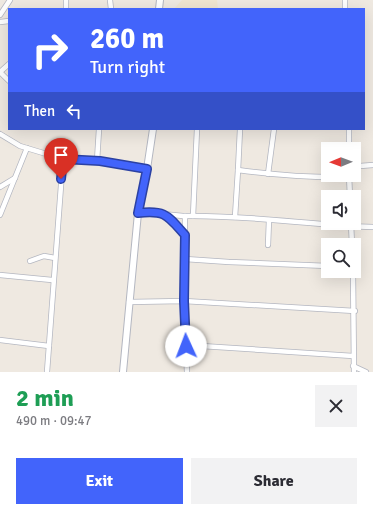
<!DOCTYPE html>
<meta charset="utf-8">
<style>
:root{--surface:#fff;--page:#f2f2f3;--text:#2b2b33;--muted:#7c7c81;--accent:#4264fb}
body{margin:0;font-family:Signika,sans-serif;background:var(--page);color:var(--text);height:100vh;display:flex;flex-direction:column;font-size:15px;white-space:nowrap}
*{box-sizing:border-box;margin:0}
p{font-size:13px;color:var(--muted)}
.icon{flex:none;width:22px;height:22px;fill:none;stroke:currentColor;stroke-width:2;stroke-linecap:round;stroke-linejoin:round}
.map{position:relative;height:372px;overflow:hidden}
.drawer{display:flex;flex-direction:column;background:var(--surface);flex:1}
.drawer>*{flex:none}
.top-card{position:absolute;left:8px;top:8px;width:357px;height:122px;border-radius:0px;box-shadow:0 4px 16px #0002;background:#4264fb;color:#fff;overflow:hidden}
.needle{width:26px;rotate:269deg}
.fabs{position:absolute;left:321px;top:142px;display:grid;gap:8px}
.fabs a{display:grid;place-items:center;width:40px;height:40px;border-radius:0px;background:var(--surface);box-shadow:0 4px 16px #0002;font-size:20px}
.pin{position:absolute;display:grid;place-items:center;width:34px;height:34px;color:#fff;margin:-41px -17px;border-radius:50% 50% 50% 0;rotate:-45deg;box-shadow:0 0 4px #0007}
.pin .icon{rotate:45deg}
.me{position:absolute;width:44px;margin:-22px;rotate:358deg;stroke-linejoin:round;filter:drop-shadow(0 0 3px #0008)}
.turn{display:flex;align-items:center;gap:14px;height:84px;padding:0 16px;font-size:18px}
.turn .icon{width:52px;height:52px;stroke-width:2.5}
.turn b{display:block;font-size:28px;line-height:34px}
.then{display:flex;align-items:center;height:38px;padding:0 16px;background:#0003;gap:8px;font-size:15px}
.round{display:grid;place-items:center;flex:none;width:42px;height:42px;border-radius:0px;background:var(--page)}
.overview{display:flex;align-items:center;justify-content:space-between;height:68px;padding:0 16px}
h1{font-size:24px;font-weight:800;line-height:30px;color:#1e9e55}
.cta{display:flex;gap:8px;margin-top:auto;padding:8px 16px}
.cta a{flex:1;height:46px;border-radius:0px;background:var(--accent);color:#fff;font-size:16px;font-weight:800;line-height:46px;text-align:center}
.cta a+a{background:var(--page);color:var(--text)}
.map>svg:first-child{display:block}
.education{fill:#f0e6d1}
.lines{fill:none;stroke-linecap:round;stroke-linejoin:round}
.street-casing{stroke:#b4b7c1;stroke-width:6}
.secondary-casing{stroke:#b4b7c1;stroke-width:8}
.street{stroke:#fff;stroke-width:4.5}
.secondary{stroke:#fff;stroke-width:6}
.route-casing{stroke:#2b41a3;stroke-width:10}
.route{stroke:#4264fb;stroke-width:7}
</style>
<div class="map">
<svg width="373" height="372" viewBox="0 0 373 372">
<rect width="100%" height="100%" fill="#efe9e1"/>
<!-- education -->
<polygon class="education" points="182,0 217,0 218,9 174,9"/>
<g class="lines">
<!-- street casing -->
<g class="street-casing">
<g id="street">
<polyline points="66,0 66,9"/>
<polyline points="110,0 111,9"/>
<polyline points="345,0 345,9"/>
<polyline points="0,15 10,0"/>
<polyline points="0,22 9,21"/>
<polyline points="0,72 9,81"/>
<polyline points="0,72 9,64"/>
<polyline points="349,129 349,149"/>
<polyline points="0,134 20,146 63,159 100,161 147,169"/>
<polyline points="97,161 99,129"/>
<polyline points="354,169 360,166 373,165"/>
<polyline points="238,170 240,129"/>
<polyline points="268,174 274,129"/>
<polyline points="349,175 350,197"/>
<polyline points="0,187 15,178"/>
<path d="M 138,213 C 155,211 170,216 187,216 C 249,215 311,225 373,227"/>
<polyline points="0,215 27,148"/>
<polyline points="166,215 185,235"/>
<polyline points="185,216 184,301 187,372"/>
<polyline points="193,216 197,129"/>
<path d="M 235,217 L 238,170 C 275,175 311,178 348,177 L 350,175"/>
<polyline points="351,223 352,245"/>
<polyline points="268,245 269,220"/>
<polyline points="185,259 229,262 328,266"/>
<polyline points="30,261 44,256 55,258"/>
<polyline points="353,271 354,372"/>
<polyline points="0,275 52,280"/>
<polyline points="129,302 184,301 355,311"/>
<polyline points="0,340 49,346"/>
<polyline points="186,345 353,356"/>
<polyline points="353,366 366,372"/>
<polyline points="47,372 63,159"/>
</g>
</g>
<!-- secondary casing -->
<g class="secondary-casing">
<g id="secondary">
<polyline points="159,9 160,0"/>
<polyline points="123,372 138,213 147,169 153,129"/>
</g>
</g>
<!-- street -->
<use href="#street" class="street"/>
<!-- secondary -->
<use href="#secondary" class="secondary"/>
</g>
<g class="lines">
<!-- route casing -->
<g class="route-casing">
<path id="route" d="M 61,179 L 63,159 L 100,161 L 147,169 L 138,213 C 166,210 167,215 185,235 L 184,301 L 186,346"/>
</g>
<!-- route -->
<use href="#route" class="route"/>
</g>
</svg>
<div class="fabs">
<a><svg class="needle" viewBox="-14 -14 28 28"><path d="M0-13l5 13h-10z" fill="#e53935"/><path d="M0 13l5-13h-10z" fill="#7c7c81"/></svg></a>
<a><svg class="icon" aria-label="sound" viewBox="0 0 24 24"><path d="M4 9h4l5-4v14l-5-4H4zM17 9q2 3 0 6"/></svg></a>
<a><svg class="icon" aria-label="search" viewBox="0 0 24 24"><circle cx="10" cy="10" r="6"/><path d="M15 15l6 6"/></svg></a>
</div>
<div class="pin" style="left:61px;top:179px;background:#d93025"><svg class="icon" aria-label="arrive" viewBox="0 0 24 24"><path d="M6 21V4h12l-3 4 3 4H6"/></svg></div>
<svg class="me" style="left:186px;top:346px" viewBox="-20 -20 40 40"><circle r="19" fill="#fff"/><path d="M0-13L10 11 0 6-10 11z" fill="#4264fb"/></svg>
<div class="top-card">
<div class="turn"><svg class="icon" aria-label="right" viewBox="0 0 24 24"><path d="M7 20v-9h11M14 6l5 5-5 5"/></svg><div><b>260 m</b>Turn right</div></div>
<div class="then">Then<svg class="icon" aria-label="left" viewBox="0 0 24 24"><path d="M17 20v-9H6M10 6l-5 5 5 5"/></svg></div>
</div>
</div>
<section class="drawer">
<div class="overview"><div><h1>2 min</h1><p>490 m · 09:47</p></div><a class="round"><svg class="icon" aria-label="close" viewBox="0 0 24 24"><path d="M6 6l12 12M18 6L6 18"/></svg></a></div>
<div class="cta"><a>Exit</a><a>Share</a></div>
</section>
